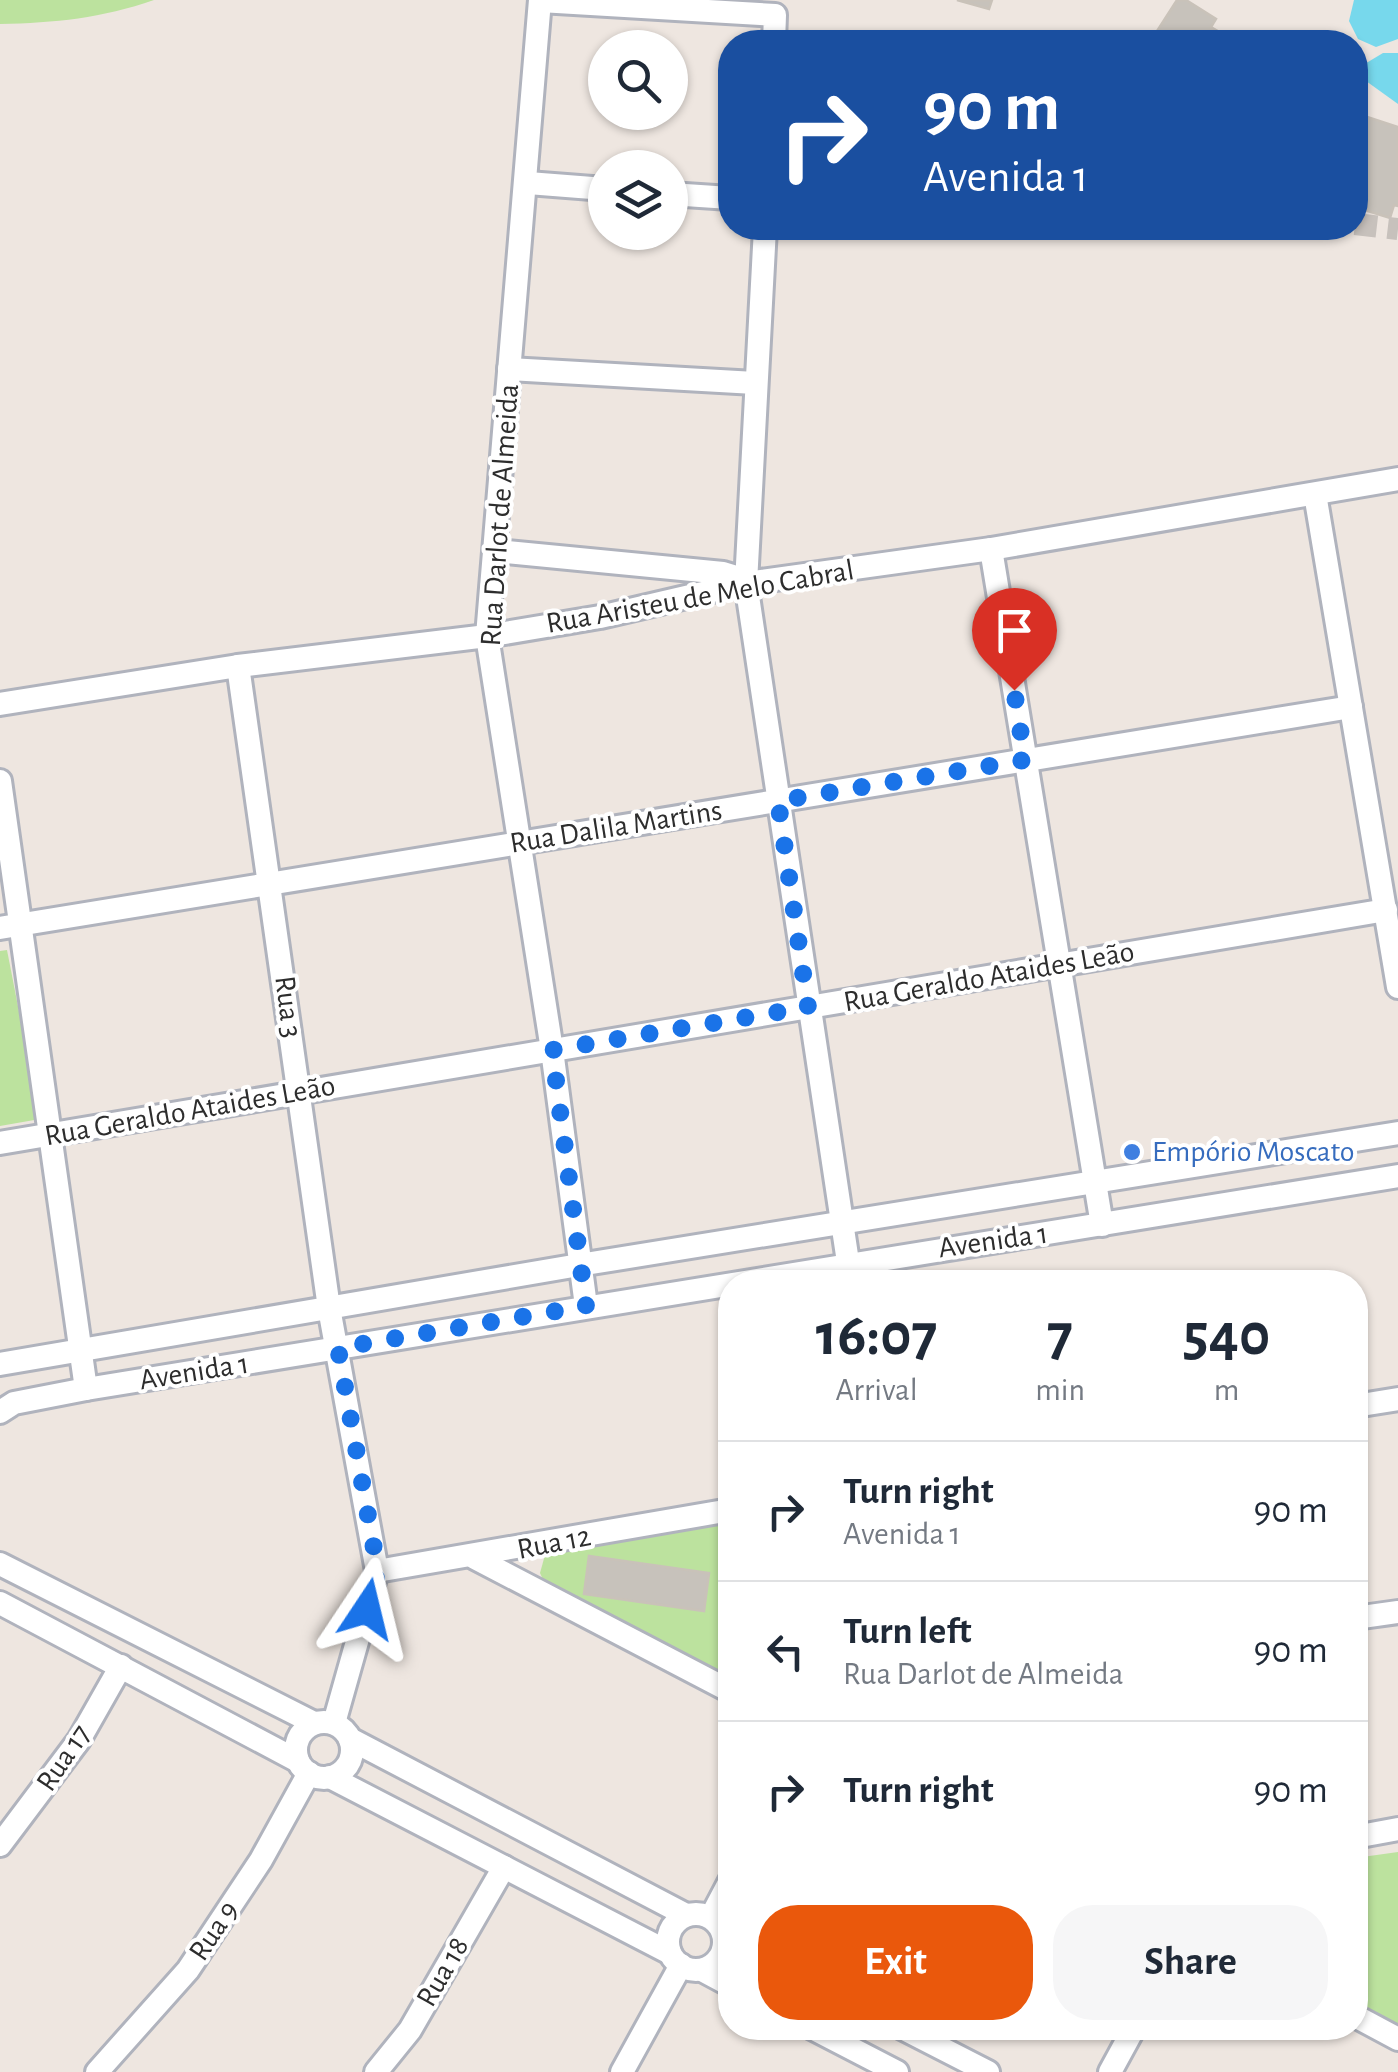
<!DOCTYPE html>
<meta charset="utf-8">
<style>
:root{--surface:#fff;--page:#f6f6f7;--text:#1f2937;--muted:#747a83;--line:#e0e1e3;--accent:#ea580c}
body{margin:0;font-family:"Alegreya Sans",sans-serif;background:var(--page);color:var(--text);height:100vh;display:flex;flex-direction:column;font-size:38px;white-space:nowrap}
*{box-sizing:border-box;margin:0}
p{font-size:32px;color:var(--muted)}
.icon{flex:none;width:55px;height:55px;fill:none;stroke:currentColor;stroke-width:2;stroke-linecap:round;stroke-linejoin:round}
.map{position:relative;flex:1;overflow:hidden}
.panel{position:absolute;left:718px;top:1270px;width:650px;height:770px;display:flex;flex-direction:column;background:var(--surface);border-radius:40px;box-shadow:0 2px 8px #0004}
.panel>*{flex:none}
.banner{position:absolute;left:718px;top:30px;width:650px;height:210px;border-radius:40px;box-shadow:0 2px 8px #0004;background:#1a4fa0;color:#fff;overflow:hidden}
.controls{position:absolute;left:588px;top:30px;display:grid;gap:20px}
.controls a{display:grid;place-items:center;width:100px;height:100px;border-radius:50%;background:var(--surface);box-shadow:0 2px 8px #0004;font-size:50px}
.pin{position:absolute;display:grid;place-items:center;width:85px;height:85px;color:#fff;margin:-102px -42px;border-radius:50% 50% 50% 0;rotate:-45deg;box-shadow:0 0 10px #0007}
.pin .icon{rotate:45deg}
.me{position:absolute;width:110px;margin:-55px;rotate:10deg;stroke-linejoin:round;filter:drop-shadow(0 0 8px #0008)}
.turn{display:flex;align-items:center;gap:35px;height:210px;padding:0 40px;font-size:45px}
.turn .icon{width:130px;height:130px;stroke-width:2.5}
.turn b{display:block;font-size:70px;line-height:85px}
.eta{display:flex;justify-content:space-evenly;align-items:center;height:170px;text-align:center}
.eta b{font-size:60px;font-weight:700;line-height:70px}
.cta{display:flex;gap:20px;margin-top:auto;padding:20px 40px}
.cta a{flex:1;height:115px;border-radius:40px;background:var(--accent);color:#fff;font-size:40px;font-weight:700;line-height:115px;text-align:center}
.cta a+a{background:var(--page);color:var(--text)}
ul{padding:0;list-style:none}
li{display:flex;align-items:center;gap:30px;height:140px;padding:0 40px;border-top:2px solid var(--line)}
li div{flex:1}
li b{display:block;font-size:38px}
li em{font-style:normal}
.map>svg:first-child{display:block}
.green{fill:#bce29e}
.water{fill:#77d8ec}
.building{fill:#c7c2bb;stroke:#c9c2b9;stroke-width:2.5}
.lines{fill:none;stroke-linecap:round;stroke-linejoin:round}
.minor-tunnel{stroke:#c7c1bc;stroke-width:22;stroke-dasharray:22 11;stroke-linecap:butt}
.minor-casing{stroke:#b0b3bd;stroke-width:28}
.minor{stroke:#fff;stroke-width:22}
.route{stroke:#1a73e8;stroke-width:18;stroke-dasharray:0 32.4}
.shop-dot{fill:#3f7fe0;stroke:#fff;stroke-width:4}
.labels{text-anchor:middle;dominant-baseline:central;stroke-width:8;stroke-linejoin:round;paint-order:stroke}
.street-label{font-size:30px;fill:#2d2d2d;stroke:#fff}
.shop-label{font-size:30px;fill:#366cbe;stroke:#fff;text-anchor:start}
</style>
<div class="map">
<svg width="1398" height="2072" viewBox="0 0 1398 2072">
<rect width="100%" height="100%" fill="#eee6e0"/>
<!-- green -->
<g class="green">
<path d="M 0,0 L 154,0 C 102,18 55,23 0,24 Z"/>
<polygon points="7,950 40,1119 0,1126 0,951"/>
<polygon points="730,1524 730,1681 545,1584 540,1573 545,1555 556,1549"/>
<polygon points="1398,1852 1398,2028 1355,2005 1355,1858"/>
</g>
<!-- water -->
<g class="water">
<polygon points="1354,0 1398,0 1398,39 1376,47 1358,39 1349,21"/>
<polygon points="1383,53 1398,53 1398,104 1366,81 1363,65"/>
</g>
<!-- building -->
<g class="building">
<polygon points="957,0 992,0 989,9"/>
<polygon points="1177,0 1186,0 1216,19 1211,27 1236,42 1150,42"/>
<polygon points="1355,113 1398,127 1398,206 1394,205 1390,218 1355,207"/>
<polygon points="589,1556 709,1573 704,1611 584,1594"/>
</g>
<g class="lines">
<!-- minor-tunnel -->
<polyline class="minor-tunnel" points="1355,224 1398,229"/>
<!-- minor casing -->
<g class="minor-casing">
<g id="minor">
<polyline points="540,0 487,636 552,1050 586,1306"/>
<polyline points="540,1 775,15 774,42"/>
<polyline points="528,183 605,189"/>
<polyline points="670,194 730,198"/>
<polyline points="765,228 746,583 851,1282"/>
<polyline points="509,369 755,383"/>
<polyline points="1315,494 1398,987"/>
<polyline points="991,549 1102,1225"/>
<polyline points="496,551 723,573 746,580"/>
<polyline points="238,666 329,1308 377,1571 334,1723"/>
<polyline points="0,704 238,666 487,636 600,617 746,583 991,549 1398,479"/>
<polyline points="0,781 86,1389"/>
<polyline points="0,928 1351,707"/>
<polyline points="0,1143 1386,910"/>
<polyline points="0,1364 579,1265 1398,1133"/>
<polyline points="1355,1406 1398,1399"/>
<polyline points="0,1412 14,1403 86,1389 1398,1176"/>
<polyline points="475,1558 730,1691"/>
<polyline points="0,1564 314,1723"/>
<polyline points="377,1571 730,1510"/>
<polyline points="0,1603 298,1761"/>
<polyline points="1355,1618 1398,1612"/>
<circle cx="324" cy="1750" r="28"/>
<polyline points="350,1739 686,1915"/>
<polyline points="330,1777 670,1953"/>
<polyline points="1355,1837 1398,1829"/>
<polyline points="0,1845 79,1740 121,1666"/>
<circle cx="696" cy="1942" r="28"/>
<polyline points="711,1917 730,1881"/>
<polyline points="702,1970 730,1985"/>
<polyline points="1355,2016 1398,2039"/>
<polyline points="812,2028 897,2072"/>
<polyline points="902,2028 988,2072"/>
<polyline points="97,2072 188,1970 261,1860 309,1773"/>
<polyline points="376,2072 410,2030 504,1867"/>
<polyline points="622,2072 681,1965"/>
<polyline points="1110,2072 1134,2028"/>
</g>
</g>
<!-- minor -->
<use href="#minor" class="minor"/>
</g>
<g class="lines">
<!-- route -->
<polyline class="route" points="367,1609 378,1571 338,1348 586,1306 552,1050 808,1007 778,801 1025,760 1014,690"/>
</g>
<!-- markers -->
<circle class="shop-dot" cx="1132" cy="1152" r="10"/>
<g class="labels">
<!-- street labels -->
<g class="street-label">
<text transform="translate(500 515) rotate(-86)">Rua Darlot de Almeida</text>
<text transform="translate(700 597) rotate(-10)">Rua Aristeu de Melo Cabral</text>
<text transform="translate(616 827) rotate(-9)">Rua Dalila Martins</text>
<text transform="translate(989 977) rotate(-10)">Rua Geraldo Ataides Leão</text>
<text transform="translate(288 1007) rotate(83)">Rua 3</text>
<text transform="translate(190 1111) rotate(-10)">Rua Geraldo Ataides Leão</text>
<text transform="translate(993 1241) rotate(-8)">Avenida 1</text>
<text transform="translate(194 1372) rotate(-9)">Avenida 1</text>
<text transform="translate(554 1543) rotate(-11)">Rua 12</text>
<text transform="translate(64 1758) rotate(-56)">Rua 17</text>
<text transform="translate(214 1931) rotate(-56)">Rua 9</text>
<text transform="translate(443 1972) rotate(-60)">Rua 18</text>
</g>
<!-- shop labels -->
<g class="shop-label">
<text x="1152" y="1152">Empório Moscato</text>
</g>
</g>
</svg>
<div class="controls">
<a><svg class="icon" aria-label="search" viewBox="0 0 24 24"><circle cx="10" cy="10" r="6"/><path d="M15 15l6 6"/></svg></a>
<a><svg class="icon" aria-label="layers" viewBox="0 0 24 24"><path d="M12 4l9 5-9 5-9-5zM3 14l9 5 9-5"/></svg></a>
</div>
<div class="pin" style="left:1014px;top:690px;background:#d93025"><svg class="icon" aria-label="arrive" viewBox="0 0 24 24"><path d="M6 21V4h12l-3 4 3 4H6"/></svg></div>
<svg class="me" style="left:367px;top:1609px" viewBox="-20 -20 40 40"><path d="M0-17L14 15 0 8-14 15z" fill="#1a73e8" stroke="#fff" stroke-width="4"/></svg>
<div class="banner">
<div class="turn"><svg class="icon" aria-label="right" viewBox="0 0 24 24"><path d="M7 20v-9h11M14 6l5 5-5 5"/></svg><div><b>90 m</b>Avenida 1</div></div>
</div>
<section class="panel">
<div class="eta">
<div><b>16:07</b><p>Arrival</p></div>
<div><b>7</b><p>min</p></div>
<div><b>540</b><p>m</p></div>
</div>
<ul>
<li><svg class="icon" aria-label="right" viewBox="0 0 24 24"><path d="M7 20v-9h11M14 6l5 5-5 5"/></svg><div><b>Turn right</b><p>Avenida 1</p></div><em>90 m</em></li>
<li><svg class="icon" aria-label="left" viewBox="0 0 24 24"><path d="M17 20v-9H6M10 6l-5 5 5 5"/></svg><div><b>Turn left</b><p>Rua Darlot de Almeida</p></div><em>90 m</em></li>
<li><svg class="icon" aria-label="right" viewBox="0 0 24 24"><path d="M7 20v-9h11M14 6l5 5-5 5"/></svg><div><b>Turn right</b></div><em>90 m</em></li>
</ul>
<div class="cta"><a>Exit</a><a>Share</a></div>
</section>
</div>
